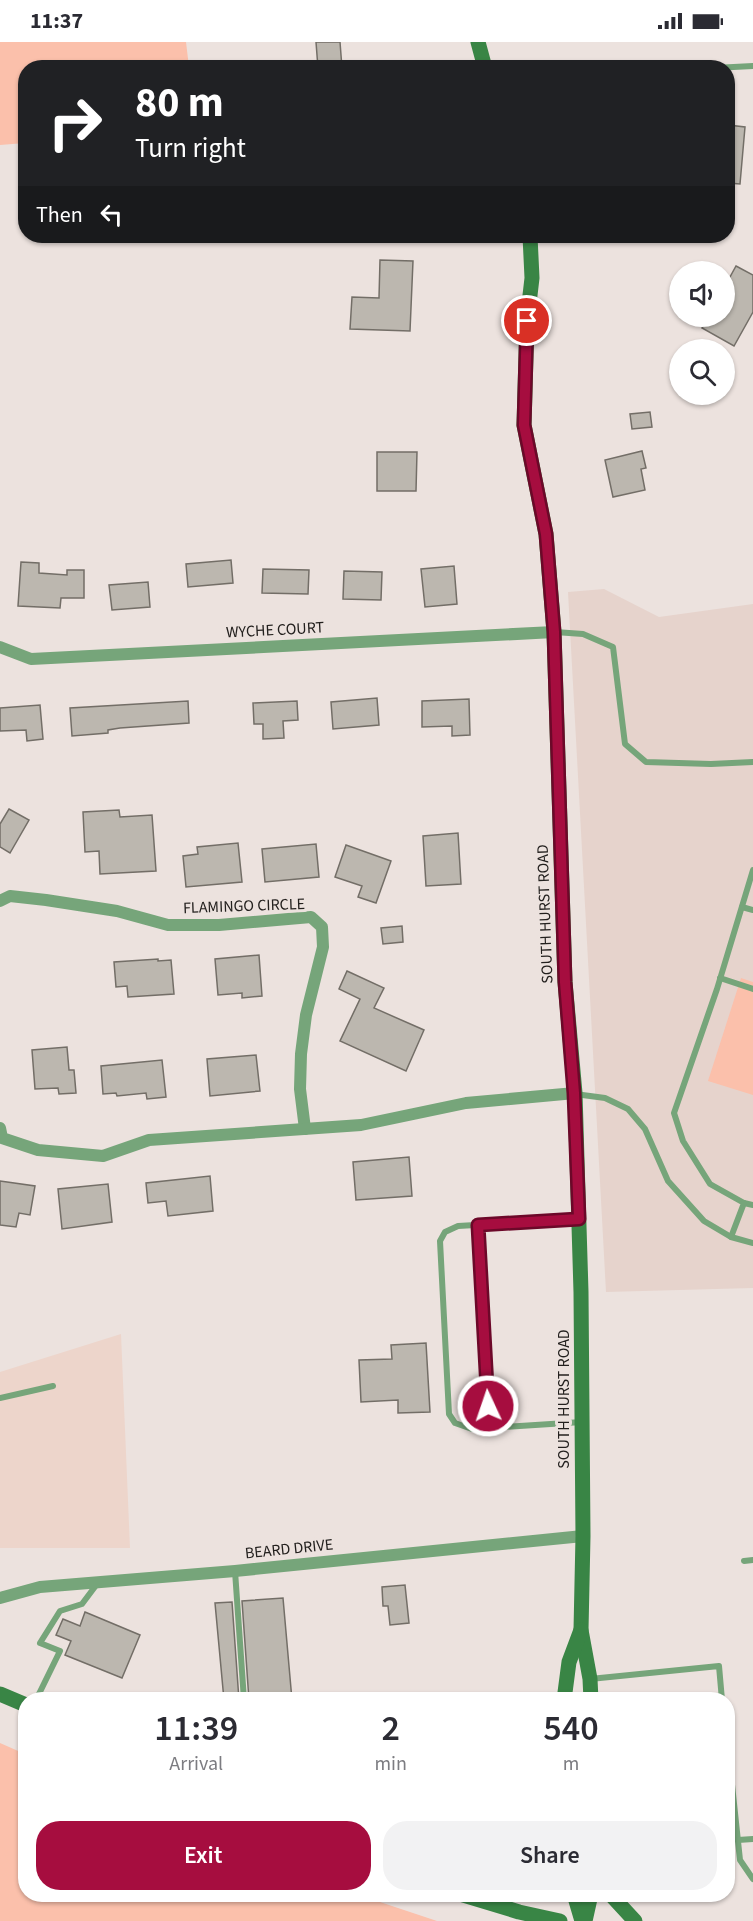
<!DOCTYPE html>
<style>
:root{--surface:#fff;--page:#f2f2f3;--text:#2b2b33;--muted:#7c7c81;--accent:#a60d3f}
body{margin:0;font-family:"Source Sans 3",sans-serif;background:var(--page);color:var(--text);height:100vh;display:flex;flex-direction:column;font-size:22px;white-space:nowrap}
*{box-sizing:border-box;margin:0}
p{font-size:20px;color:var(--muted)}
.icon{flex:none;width:33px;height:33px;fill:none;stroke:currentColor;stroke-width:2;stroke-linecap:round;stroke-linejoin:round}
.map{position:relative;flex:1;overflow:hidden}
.details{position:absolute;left:18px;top:1650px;width:717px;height:210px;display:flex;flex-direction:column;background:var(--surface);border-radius:24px;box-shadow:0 2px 4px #0004}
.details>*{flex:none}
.hud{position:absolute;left:18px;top:18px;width:717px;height:183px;border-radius:24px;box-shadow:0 2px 4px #0004;background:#202124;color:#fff;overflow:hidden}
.buttons{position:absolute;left:669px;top:219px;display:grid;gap:12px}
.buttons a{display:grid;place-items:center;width:66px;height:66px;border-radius:50%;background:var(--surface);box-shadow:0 2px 4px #0004;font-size:30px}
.pin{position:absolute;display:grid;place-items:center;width:51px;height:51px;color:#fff;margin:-26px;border:3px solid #fff;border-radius:50%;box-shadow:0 2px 6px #0007}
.me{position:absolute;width:66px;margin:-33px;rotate:357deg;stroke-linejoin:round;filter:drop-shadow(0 0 4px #0008)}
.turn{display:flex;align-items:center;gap:21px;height:126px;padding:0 18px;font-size:27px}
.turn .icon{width:78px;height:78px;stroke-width:2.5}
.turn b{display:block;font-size:42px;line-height:51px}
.then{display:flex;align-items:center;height:57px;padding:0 18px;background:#0003;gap:12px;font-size:22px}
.eta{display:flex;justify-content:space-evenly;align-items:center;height:102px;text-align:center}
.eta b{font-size:36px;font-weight:600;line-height:42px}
.primary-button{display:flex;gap:12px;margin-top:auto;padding:12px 18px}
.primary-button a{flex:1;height:69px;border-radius:24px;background:var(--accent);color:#fff;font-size:24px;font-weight:600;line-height:69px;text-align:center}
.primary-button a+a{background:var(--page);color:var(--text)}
.status{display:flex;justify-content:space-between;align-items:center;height:42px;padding:0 30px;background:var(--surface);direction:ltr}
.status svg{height:16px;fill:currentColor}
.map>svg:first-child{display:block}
.built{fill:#e6d3cc}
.industrial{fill:#edd5cb}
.green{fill:#fbc0ab}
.building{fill:#bcb7af;stroke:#736e67;stroke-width:1.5}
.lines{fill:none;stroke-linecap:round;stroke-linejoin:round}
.lane{stroke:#76a57a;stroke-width:6}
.street{stroke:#76a57a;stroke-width:12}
.secondary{stroke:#398545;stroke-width:15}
.route-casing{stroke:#6c0829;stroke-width:15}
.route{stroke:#a60d3f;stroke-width:10}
.labels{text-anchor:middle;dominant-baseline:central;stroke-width:6;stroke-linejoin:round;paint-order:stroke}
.street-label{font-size:16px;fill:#23201e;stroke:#ece2de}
</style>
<div class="status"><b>11:37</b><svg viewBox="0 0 49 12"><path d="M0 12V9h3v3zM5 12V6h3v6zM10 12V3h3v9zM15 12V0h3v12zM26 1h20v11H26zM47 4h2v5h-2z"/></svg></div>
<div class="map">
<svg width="753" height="1879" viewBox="0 0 753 1879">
<rect width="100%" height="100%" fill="#ece2de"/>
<!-- built -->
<polygon class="built" points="604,547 659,575 753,562 753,1246 606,1250 568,550"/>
<!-- industrial -->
<polygon class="industrial" points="121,1292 130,1506 0,1506 0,1330"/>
<!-- green -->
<g class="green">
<polygon points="0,0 186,0 189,25 26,26 25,101 0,103"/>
<polygon points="741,936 753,940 753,1053 708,1039"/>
<polygon points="0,1701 25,1712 26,1852 359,1853 437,1879 0,1879"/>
</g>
<!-- building -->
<g class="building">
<polygon points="316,0 340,0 342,26 318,26"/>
<polygon points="728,83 745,85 740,142 728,141"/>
<polygon points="380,218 413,219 410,289 350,287 352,255 379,256"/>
<polygon points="736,224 753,233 753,270 734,304 702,286 709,274 724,274 724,246"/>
<polygon points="650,370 652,385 632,387 630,372"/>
<polygon points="642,409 646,426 641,427 645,448 613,455 605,418"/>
<polygon points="377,410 417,410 416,449 377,449"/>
<polygon points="231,518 233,541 188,545 186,522"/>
<polygon points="21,520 39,521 39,531 67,533 67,528 84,528 84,556 61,556 60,566 18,564"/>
<polygon points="454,524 457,562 425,565 421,527"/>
<polygon points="263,527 309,528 308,552 262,551"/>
<polygon points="344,529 382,530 381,558 343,557"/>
<polygon points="148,540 150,565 112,568 109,543"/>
<polygon points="377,656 379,683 333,687 331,660"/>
<polygon points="469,657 470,693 452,694 452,684 422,685 422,659"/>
<polygon points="188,659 189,681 120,686 108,688 108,691 72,694 70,666"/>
<polygon points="297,659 298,678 283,679 284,696 263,697 263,682 254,682 253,661"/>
<polygon points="40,663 43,697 27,699 26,688 0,689 0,666"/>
<polygon points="9,767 29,778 10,811 0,805 0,782"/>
<polygon points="119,768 120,775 152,773 156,829 100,832 99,809 85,810 83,770"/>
<polygon points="458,791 461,842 426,844 423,794"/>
<polygon points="238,801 242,840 186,845 183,814 198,812 197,805"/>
<polygon points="316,802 319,835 265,840 262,807"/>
<polygon points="346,803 391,819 376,861 358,855 362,844 335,835"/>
<polygon points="402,884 403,900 383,902 381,886"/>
<polygon points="259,913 262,954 242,956 242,951 218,953 215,917"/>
<polygon points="158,917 158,919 171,918 174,952 128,955 127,944 116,945 114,920"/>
<polygon points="347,929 384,946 374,966 424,988 406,1029 340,999 360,957 339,947"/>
<polygon points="67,1005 69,1028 74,1028 76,1051 59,1052 58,1046 35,1047 32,1008"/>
<polygon points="256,1013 260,1049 210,1054 207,1017"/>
<polygon points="162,1018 166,1055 147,1057 146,1051 117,1054 116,1051 103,1052 101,1024"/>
<polygon points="409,1115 412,1154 356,1158 353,1120"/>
<polygon points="210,1134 213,1169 168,1174 166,1159 148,1161 146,1141"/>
<polygon points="0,1139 35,1144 30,1173 19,1171 16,1185 0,1183"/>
<polygon points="108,1142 112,1180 62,1187 58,1147"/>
<polygon points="426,1301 430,1370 398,1371 398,1358 361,1360 359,1318 392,1317 391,1303"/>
<polygon points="405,1543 409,1581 390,1583 388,1564 383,1564 382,1545"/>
<polygon points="283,1556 292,1658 249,1658 242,1559"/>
<polygon points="232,1560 239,1658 224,1658 215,1561"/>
<polygon points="85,1570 140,1593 122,1636 65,1613 71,1599 56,1593 63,1577 80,1584"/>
</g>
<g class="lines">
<!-- lane -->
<g class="lane">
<polyline points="714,26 753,24"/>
<polyline points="555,590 583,592 613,605 625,702 646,720 711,722 753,720"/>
<polyline points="742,865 753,868"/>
<polyline points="720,936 753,947"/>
<polyline points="575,1052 605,1056 628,1067 645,1087 668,1139 704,1179 731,1195 753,1201"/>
<polyline points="744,1161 753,1163"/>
<polyline points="579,1177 458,1184 445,1190 440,1199 449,1372 455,1381 472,1387 582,1380"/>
<polyline points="478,1183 489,1386"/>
<polyline points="731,1195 744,1161 710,1142 683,1099 674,1071 717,947 753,828"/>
<polyline points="0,1356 53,1344"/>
<polyline points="744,1519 753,1518"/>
<polyline points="235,1529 244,1658"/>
<polyline points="590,1637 719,1624 722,1658"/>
<polyline points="36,1658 60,1609 40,1601 60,1569 82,1562 97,1542"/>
<polyline points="728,1705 740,1818 753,1837"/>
<polyline points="738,1798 753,1797"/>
</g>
<!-- street -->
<g class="street">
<polyline points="0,605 31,617 554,590"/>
<polyline points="0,859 10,854 46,858 117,869 168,883 219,883 311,875 322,885 323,905 306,973 301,1012 300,1047 305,1087"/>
<polyline points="0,1086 2,1096 38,1108 103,1114 149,1098 361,1083 466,1061 575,1051"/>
<polyline points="0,1556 40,1545 235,1529 583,1494"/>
</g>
<!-- secondary -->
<g class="secondary">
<polyline points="478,0 485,26"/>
<polyline points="530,194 532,236 527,279 524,383 546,492 554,590 565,940 575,1051 581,1250 583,1494 581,1588 590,1637 591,1658"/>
<polyline points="0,1652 26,1663"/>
<polyline points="564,1658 569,1620 581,1588"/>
<polyline points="460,1852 519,1870 560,1879"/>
<polyline points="574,1852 582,1879"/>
<polyline points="610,1852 635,1879"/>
<polyline points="585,1879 591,1852"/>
</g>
</g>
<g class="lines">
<!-- route casing -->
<g class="route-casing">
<polyline id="route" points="488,1364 478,1183 579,1177 574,1051 565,940 554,590 546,492 524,383 527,279"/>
</g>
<!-- route -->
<use href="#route" class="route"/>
</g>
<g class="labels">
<!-- street labels -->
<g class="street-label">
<text transform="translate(275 588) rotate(-3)">WYCHE COURT</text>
<text transform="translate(244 864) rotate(-2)">FLAMINGO CIRCLE</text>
<text transform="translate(545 872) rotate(-92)">SOUTH HURST ROAD</text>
<text transform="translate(564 1357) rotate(-90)">SOUTH HURST ROAD</text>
<text transform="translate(289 1507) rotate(-6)">BEARD DRIVE</text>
</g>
</g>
</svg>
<div class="buttons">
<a><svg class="icon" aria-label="sound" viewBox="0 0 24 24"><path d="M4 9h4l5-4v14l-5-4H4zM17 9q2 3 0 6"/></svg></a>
<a><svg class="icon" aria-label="search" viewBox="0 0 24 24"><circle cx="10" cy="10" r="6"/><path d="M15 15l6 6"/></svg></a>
</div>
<div class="pin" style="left:527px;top:279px;background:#d93025"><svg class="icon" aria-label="arrive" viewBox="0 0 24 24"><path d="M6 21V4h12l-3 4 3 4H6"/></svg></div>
<svg class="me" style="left:488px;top:1364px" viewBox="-20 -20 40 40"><circle r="17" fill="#a60d3f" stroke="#fff" stroke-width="3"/><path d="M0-11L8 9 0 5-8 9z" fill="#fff"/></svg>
<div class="hud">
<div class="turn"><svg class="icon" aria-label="right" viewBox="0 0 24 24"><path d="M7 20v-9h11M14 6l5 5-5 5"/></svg><div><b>80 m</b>Turn right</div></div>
<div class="then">Then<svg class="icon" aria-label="left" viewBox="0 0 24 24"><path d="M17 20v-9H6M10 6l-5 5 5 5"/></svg></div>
</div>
<section class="details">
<div class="eta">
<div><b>11:39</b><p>Arrival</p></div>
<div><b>2</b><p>min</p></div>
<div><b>540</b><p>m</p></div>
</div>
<div class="primary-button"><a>Exit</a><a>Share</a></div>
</section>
</div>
